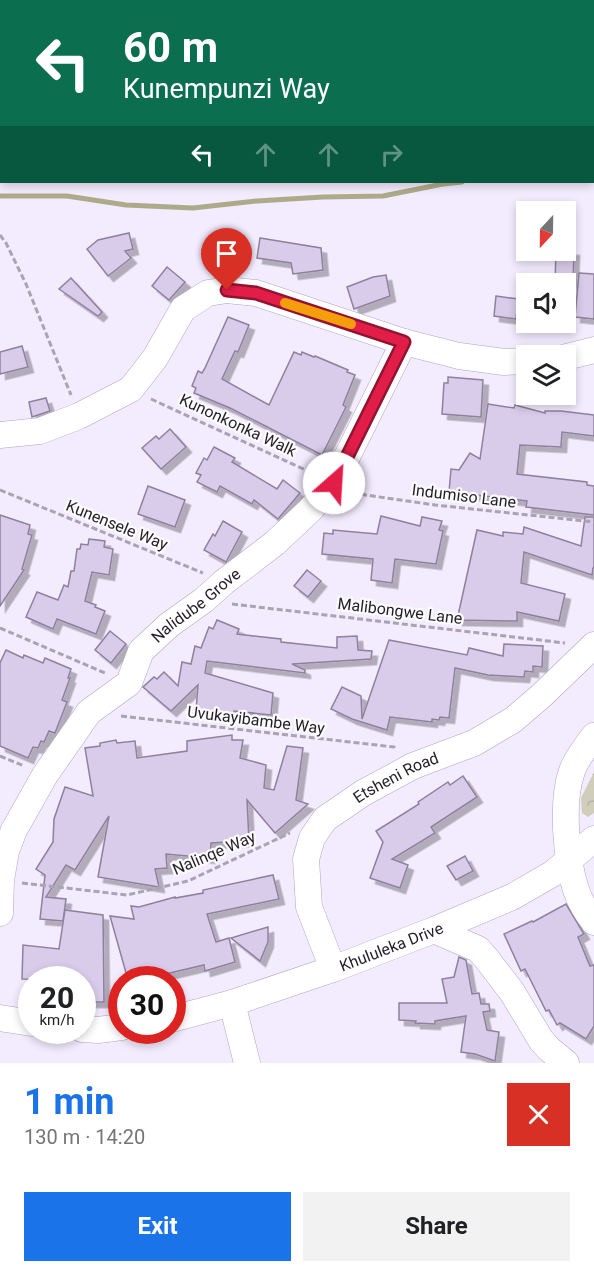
<!DOCTYPE html>
<meta charset="utf-8">
<style>
:root{--surface:#fff;--page:#f2f2f2;--text:#202124;--muted:#757577;--accent:#1a73e8}
body{margin:0;font-family:Roboto,sans-serif;background:var(--page);color:var(--text);height:100vh;display:flex;flex-direction:column;font-size:22px;white-space:nowrap}
*{box-sizing:border-box;margin:0}
p{font-size:20px;color:var(--muted)}
.icon{flex:none;width:33px;height:33px;fill:none;stroke:currentColor;stroke-width:2;stroke-linecap:round;stroke-linejoin:round}
.map{position:relative;height:1063px;overflow:hidden}
.sheet{display:flex;flex-direction:column;background:var(--surface);flex:1}
.sheet>*{flex:none}
.banner{position:absolute;left:0px;top:0px;width:594px;height:183px;box-shadow:0 3px 9px #0003;background:#0b6e4f;color:#fff;overflow:hidden}
.needle{width:39px;rotate:202deg}
.controls{position:absolute;left:516px;top:201px;display:grid;gap:12px}
.controls a{display:grid;place-items:center;width:60px;height:60px;border-radius:0px;background:var(--surface);box-shadow:0 3px 9px #0003;font-size:30px}
.speed{position:absolute;left:18px;top:966px;display:flex;gap:12px;font-size:30px;font-weight:700;text-align:center}
.speed>*{display:grid;place-content:center;width:78px;height:78px;border-radius:50%;background:var(--surface);box-shadow:0 3px 9px #0003;line-height:1}
.speed small{font-size:15px;font-weight:400}
.speed .limit{border:9px solid #d22;background:#fff;color:#111}
.pin{position:absolute;display:grid;place-items:center;width:51px;height:51px;color:#fff;margin:-62px -26px;border-radius:50% 50% 50% 0;rotate:-45deg;box-shadow:0 0 6px #0007}
.pin .icon{rotate:45deg}
.me{position:absolute;width:66px;margin:-33px;rotate:26deg;stroke-linejoin:round;filter:drop-shadow(0 0 4px #0008)}
.turn{display:flex;align-items:center;gap:21px;height:126px;padding:0 24px;font-size:27px}
.turn .icon{width:78px;height:78px;stroke-width:2.5}
.turn b{display:block;font-size:42px;line-height:51px}
.lanes{display:flex;align-items:center;height:57px;padding:0 24px;background:#0003;justify-content:center;gap:30px;direction:ltr}
.lanes .off{opacity:.35}
.round{display:grid;place-items:center;flex:none;width:63px;height:63px;border-radius:0px;background:var(--page)}
.head{display:flex;align-items:center;justify-content:space-between;height:102px;padding:0 24px}
h1{font-size:36px;font-weight:700;line-height:45px;color:var(--accent)}
.action{display:flex;gap:12px;margin-top:auto;padding:12px 24px}
.action a{flex:1;height:69px;border-radius:0px;background:var(--accent);color:#fff;font-size:24px;font-weight:700;line-height:69px;text-align:center}
.action a+a{background:var(--page);color:var(--text)}
.map>svg:first-child{display:block}
.forest{fill:url(#forest-crowns)}
.lines{fill:none;stroke-linecap:round;stroke-linejoin:round}
.stream{stroke:#adaa8a;stroke-width:5}
.building{fill:#d9cbea;stroke:#8f819e;stroke-width:1.5;filter:url(#shadow)}
.minor-casing{stroke:#b2a4c2;stroke-width:27}
.path{stroke:#aaa3b3;stroke-width:3;stroke-dasharray:6 3;stroke-linecap:butt}
.minor{stroke:#fff;stroke-width:26}
.route-casing{stroke:#92132f;stroke-width:15}
.route{stroke:#e11d48;stroke-width:10}
.slow{stroke:#f59e0b;stroke-width:10}
.labels{text-anchor:middle;dominant-baseline:central;stroke-width:4.5;stroke-linejoin:round;paint-order:stroke}
.street-label{font-size:16px;fill:#221d28;stroke:#fcfcfc}
</style>
<div class="map">
<svg width="594" height="1063" viewBox="0 0 594 1063">
<defs>
<pattern id="forest-crowns" width="20" height="18" patternUnits="userSpaceOnUse" patternTransform="scale(1.5)"><rect width="20" height="18" fill="#d0ceba"/><path d="M2 6a3 3 0 1 1 6 0M12 15a3 3 0 1 1 6 0" fill="none" stroke="#b2b0a0"/></pattern>
<filter id="shadow"><feDropShadow dx="5.5" dy="5.5" stdDeviation="0" flood-color="#0004"/></filter>
</defs>
<rect width="100%" height="100%" fill="#f3ebfe"/>
<!-- forest -->
<polygon class="forest" points="594,772 594,813 588,817 582,813 581,798"/>
<g class="lines">
<!-- stream -->
<g class="stream">
<polyline points="592,179 594,179"/>
<polyline points="0,196 67,196 126,205 193,208 257,201 323,197 383,196 443,184 462,182"/>
</g>
</g>
<!-- building -->
<g class="building">
<polygon points="129,233 133,249 125,251 131,258 108,276 87,249 98,240"/>
<polygon points="260,238 321,248 323,270 293,274 291,263 257,258"/>
<polygon points="556,250 574,250 573,284 555,284"/>
<polygon points="167,267 185,282 169,300 152,286"/>
<polygon points="579,273 594,274 594,319 575,317"/>
<polygon points="386,275 390,296 354,309 347,287 373,277"/>
<polygon points="71,278 102,312 98,316 59,289"/>
<polygon points="496,296 518,299 516,319 494,316"/>
<polygon points="228,317 249,325 238,352 235,351 222,379 269,405 294,352 301,355 302,352 314,357 315,356 348,370 347,372 355,375 343,405 346,407 322,455 230,408 194,393 196,388 192,386 198,371 202,373 205,368"/>
<polygon points="22,346 28,367 0,374 0,352"/>
<polygon points="448,377 483,380 481,417 442,414 444,383 448,383"/>
<polygon points="46,398 50,411 32,417 29,402"/>
<polygon points="488,404 514,408 515,405 545,413 545,411 561,411 594,415 594,436 562,432 561,447 520,445 517,474 587,482 587,485 594,486 594,515 526,507 527,501 449,492 451,469 459,470 470,453 480,459"/>
<polygon points="170,429 186,447 161,469 142,448 156,436 159,439"/>
<polygon points="214,447 235,458 232,462 277,489 283,480 300,493 278,519 254,500 252,504 220,486 217,492 197,482 201,475 196,473 204,458 207,460"/>
<polygon points="148,486 185,500 175,527 138,514"/>
<polygon points="0,515 30,525 28,534 32,535 22,569 24,570 0,606"/>
<polygon points="381,516 420,526 422,517 442,521 439,530 443,531 436,564 395,559 392,583 371,580 373,559 322,554 324,533 333,534 333,530 377,534"/>
<polygon points="585,517 594,517 594,568 593,568 592,575 524,552 521,583 565,594 559,621 517,612 517,621 457,620 477,530 503,536 503,532 523,534 524,527 581,546"/>
<polygon points="223,521 242,532 226,562 204,550 213,534 215,536"/>
<polygon points="89,539 105,541 104,547 113,549 109,575 92,572 85,601 96,605 95,607 105,611 96,634 57,619 53,629 26,617 37,592 58,600 64,585 68,587 71,571 74,571 77,549 80,549 81,544 88,545"/>
<polygon points="307,570 321,581 308,597 294,586"/>
<polygon points="217,620 239,629 237,634 281,639 281,642 337,648 337,637 357,636 358,650 372,651 371,659 292,664 305,670 305,673 207,661 205,673 273,693 271,715 234,711 234,714 196,711 198,685 171,711 143,687 154,677 157,679 164,672 178,686 182,662 191,664 195,646 201,648 209,627 213,629"/>
<polygon points="110,631 126,644 111,663 95,650"/>
<polygon points="389,640 467,655 469,648 503,656 504,644 543,646 542,667 533,666 533,672 525,671 524,677 488,675 455,668 449,718 440,717 439,720 432,719 432,722 390,717 387,730 352,719 331,709 342,687 361,696 362,719"/>
<polygon points="6,650 23,658 24,655 43,663 45,658 71,669 68,678 70,678 62,700 67,702 55,733 49,731 44,742 41,741 38,748 33,747 28,758 0,746 0,663"/>
<polygon points="232,735 232,740 243,740 240,758 266,765 264,788 274,790 287,746 303,748 296,800 308,804 275,833 247,800 249,841 211,843 210,858 166,854 167,868 155,869 159,887 98,877 109,816 75,870 66,865 46,897 66,899 63,921 40,919 45,875 36,869 53,842 54,819 65,787 93,796 85,748 100,746 100,743 116,740 117,743 135,741 137,758 187,751 187,741"/>
<polygon points="463,776 477,797 431,827 435,833 392,859 408,865 400,888 370,878 383,842 376,831 419,804 418,802 448,782 450,785"/>
<polygon points="465,856 473,871 456,880 447,866"/>
<polygon points="273,875 279,899 207,914 216,942 229,938 235,962 205,971 204,965 140,980 128,980 110,916 134,919 131,906 139,907 175,897 175,898 203,893 203,890"/>
<polygon points="566,904 584,934 578,937 590,966 594,965 594,1026 586,1039 560,1023 557,1025 549,1010 546,1011 525,969 521,971 504,934 532,921 533,922"/>
<polygon points="65,910 103,915 104,1002 90,1002 90,996 82,996 82,980 22,979 23,945 59,949"/>
<polygon points="268,927 268,942 260,961 231,938"/>
<polygon points="459,957 466,960 472,994 479,993 481,1004 489,1004 490,1011 483,1012 487,1030 499,1032 495,1061 475,1054 461,1052 466,1016 435,1021 435,1024 415,1023 416,1021 399,1020 399,1003 447,1003 442,979 454,977"/>
</g>
<g class="lines">
<!-- minor casing -->
<g class="minor-casing">
<g id="minor">
<polyline points="0,103 2,103"/>
<polyline points="566,357 594,350"/>
<polyline points="0,435 40,431 79,416 131,389 155,358 183,309 208,293 227,290 256,293 404,342 459,356 504,362 526,361"/>
<path d="M 594,736 C 587,745 575,761 572,771 C 561,801 566,859 576,890 C 580,901 587,913 594,922"/>
<path id="s1" d="M 0,913 L 1,880 L 6,851 L 14,830 L 45,775 L 89,712 L 129,683 L 141,651 L 169,625 L 204,600 L 224,582 L 275,543 L 310,510 L 334,483 L 404,342"/>
<polyline points="434,930 478,949 486,958 512,992 541,1040 549,1049 566,1063"/>
<path id="s2" d="M 333,969 L 309,907 L 306,859 L 312,838 L 325,819 L 363,793 L 413,766 L 474,743 L 513,720 L 541,696 L 594,645"/>
<polyline points="232,1003 247,1063"/>
<polyline points="0,1018 32,1023"/>
<path id="s3" d="M 172,1019 L 232,1003 L 333,969 L 434,930 L 512,897 L 552,874 L 594,839"/>
<polyline points="82,1029 98,1030 122,1027"/>
</g>
</g>
<!-- path -->
<g class="path">
<polyline points="339,0 339,2"/>
<polyline points="516,2 518,0"/>
<polyline points="592,124 594,121"/>
<polyline points="0,235 6,243 26,284 71,395"/>
<polyline points="151,399 314,474"/>
<polyline points="0,490 203,573"/>
<polyline points="352,493 435,505 594,522"/>
<polyline points="232,604 565,643"/>
<polyline points="0,628 105,673"/>
<polyline points="121,716 394,747 396,750"/>
<polyline points="0,756 24,766"/>
<polyline points="22,883 127,895 188,881 290,833"/>
</g>
<!-- minor -->
<use href="#minor" class="minor"/>
</g>
<g class="lines">
<!-- route casing -->
<g class="route-casing">
<polyline id="route" points="227,290 256,293 404,342 334,483"/>
</g>
<!-- route -->
<use href="#route" class="route"/>
<!-- slow -->
<polyline class="slow" points="285,303 351,324"/>
</g>
<g class="labels">
<!-- street labels -->
<g class="street-label">
<text transform="translate(238 425) rotate(25)">Kunonkonka Walk</text>
<text transform="translate(464 496) rotate(7)">Indumiso Lane</text>
<text transform="translate(117 525) rotate(22)">Kunensele Way</text>
<text stroke="none"><textPath href="#s1" startOffset="380">Nalidube Grove</textPath></text>
<text transform="translate(400 611) rotate(7)">Malibongwe Lane</text>
<text transform="translate(256 720) rotate(7)">Uvukayibambe Way</text>
<text stroke="none"><textPath href="#s2" startOffset="242">Etsheni Road</textPath></text>
<text transform="translate(214 853) rotate(-23)">Nalinqe Way</text>
<text stroke="none"><textPath href="#s3" startOffset="231">Khululeka Drive</textPath></text>
</g>
</g>
</svg>
<div class="controls">
<a><svg class="needle" viewBox="-14 -14 28 28"><path d="M0-13l5 13h-10z" fill="#e53935"/><path d="M0 13l5-13h-10z" fill="#757577"/></svg></a>
<a><svg class="icon" aria-label="sound" viewBox="0 0 24 24"><path d="M4 9h4l5-4v14l-5-4H4zM17 9q2 3 0 6"/></svg></a>
<a><svg class="icon" aria-label="layers" viewBox="0 0 24 24"><path d="M12 4l9 5-9 5-9-5zM3 14l9 5 9-5"/></svg></a>
</div>
<div class="speed"><div>20<small>km/h</small></div><div class="limit">30</div></div>
<div class="pin" style="left:227px;top:290px;background:#d93025"><svg class="icon" aria-label="arrive" viewBox="0 0 24 24"><path d="M6 21V4h12l-3 4 3 4H6"/></svg></div>
<svg class="me" style="left:334px;top:483px" viewBox="-20 -20 40 40"><circle r="19" fill="#fff"/><path d="M0-13L10 11 0 6-10 11z" fill="#e11d48"/></svg>
<div class="banner">
<div class="turn"><svg class="icon" aria-label="left" viewBox="0 0 24 24"><path d="M17 20v-9H6M10 6l-5 5 5 5"/></svg><div><b>60 m</b>Kunempunzi Way</div></div>
<div class="lanes"><svg class="icon" aria-label="left" viewBox="0 0 24 24"><path d="M17 20v-9H6M10 6l-5 5 5 5"/></svg><svg class="icon off" aria-label="ahead" viewBox="0 0 24 24"><path d="M12 20V5M6 11l6-6 6 6"/></svg><svg class="icon off" aria-label="ahead" viewBox="0 0 24 24"><path d="M12 20V5M6 11l6-6 6 6"/></svg><svg class="icon off" aria-label="right" viewBox="0 0 24 24"><path d="M7 20v-9h11M14 6l5 5-5 5"/></svg></div>
</div>
</div>
<section class="sheet">
<div class="head"><div><h1>1 min</h1><p>130 m · 14:20</p></div><a class="round" style="background:#d93025;color:#fff"><svg class="icon" aria-label="close" viewBox="0 0 24 24"><path d="M6 6l12 12M18 6L6 18"/></svg></a></div>
<div class="action"><a>Exit</a><a>Share</a></div>
</section>
